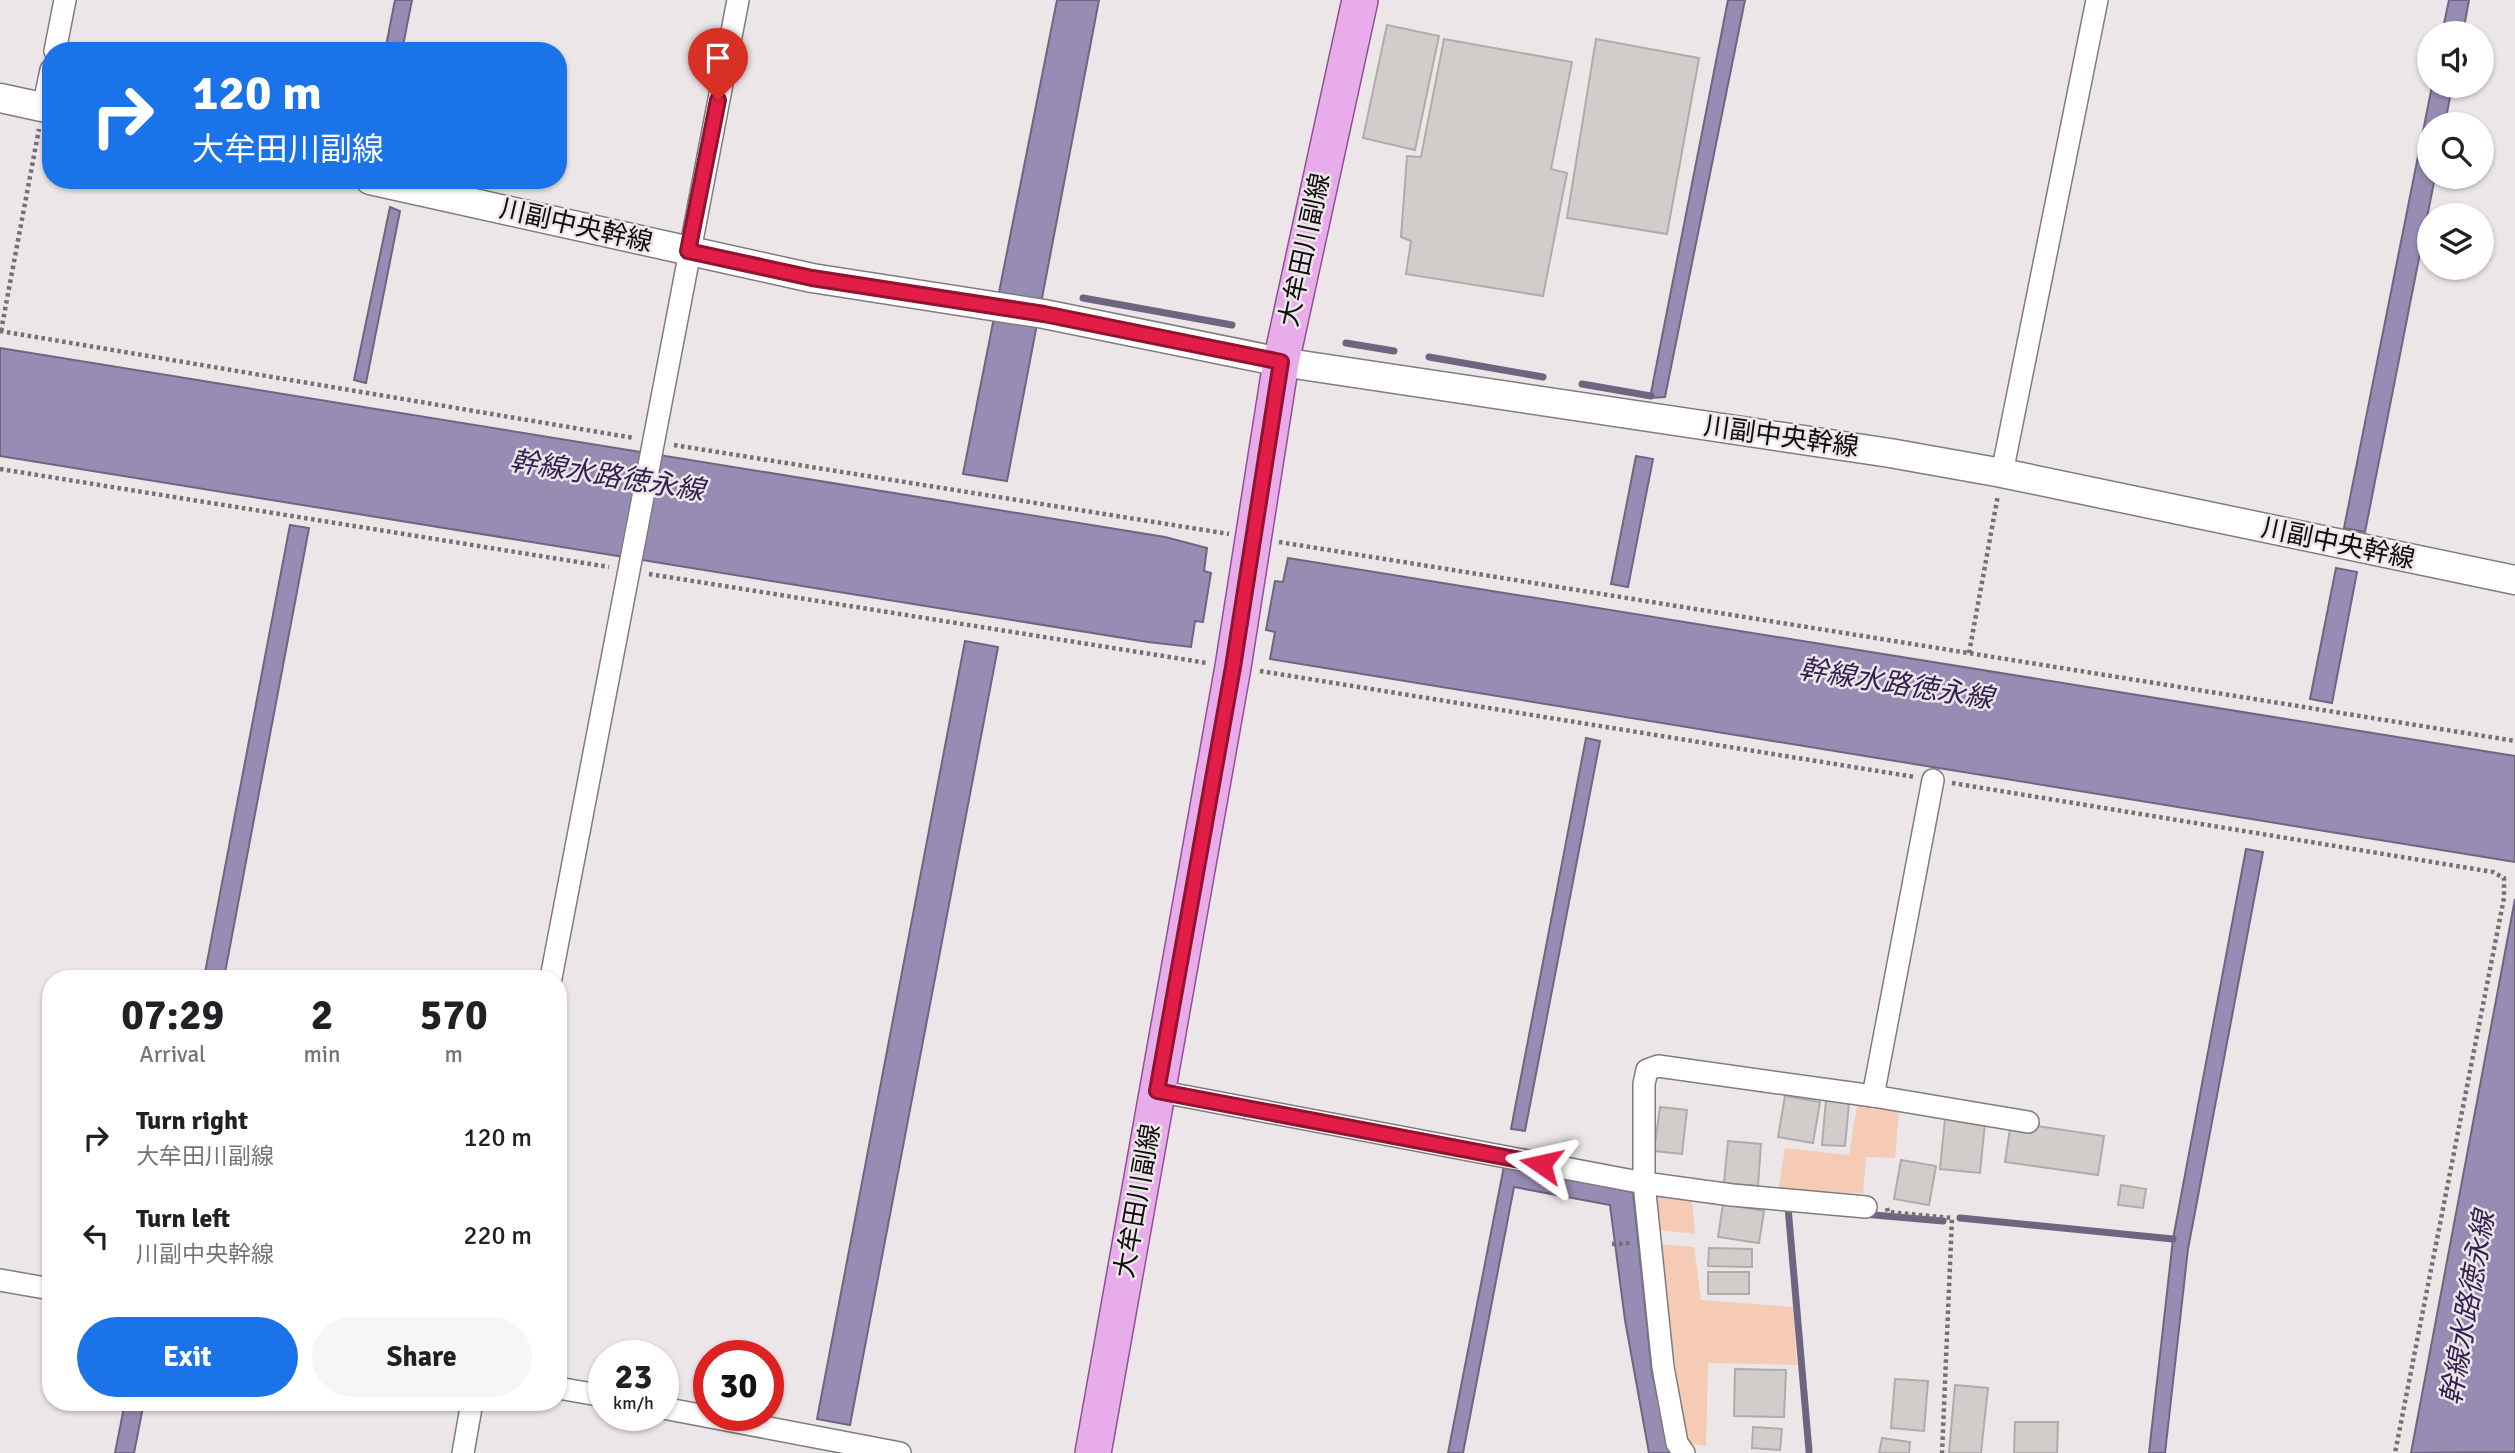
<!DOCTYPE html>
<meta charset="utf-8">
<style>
:root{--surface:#fff;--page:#f6f6f6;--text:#202124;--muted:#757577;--accent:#1a73e8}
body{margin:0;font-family:Signika,"Noto Sans JP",sans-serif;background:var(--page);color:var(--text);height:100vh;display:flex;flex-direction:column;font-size:26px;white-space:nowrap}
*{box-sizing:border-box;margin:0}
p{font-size:23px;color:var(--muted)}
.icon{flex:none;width:38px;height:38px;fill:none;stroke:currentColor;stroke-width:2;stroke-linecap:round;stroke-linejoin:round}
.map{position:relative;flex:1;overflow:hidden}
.side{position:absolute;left:42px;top:970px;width:525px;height:441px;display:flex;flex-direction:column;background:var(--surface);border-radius:28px;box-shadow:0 2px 5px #0004}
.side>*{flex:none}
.hud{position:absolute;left:42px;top:42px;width:525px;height:147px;border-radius:28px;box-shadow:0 2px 5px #0004;background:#1a73e8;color:#fff;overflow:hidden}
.tools{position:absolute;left:2417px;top:21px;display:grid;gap:14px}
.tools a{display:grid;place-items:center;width:77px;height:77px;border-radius:50%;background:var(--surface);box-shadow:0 2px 5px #0004;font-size:35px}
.speed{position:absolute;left:588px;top:1340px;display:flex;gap:14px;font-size:35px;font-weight:700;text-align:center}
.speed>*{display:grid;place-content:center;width:91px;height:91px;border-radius:50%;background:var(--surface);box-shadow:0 2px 5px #0004;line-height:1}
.speed small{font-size:18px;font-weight:400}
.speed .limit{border:10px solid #d22;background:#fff;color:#111}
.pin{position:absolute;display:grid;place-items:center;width:60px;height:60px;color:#fff;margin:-72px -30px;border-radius:50% 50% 50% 0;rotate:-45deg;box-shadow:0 0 7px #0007}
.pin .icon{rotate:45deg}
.me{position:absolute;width:77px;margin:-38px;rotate:281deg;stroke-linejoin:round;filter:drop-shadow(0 0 5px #0008)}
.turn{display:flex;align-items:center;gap:24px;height:147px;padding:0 35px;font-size:32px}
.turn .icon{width:91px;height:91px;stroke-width:2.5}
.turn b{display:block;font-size:49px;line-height:60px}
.eta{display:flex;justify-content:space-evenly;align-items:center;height:119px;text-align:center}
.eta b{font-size:42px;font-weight:700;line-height:49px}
.primary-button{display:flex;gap:14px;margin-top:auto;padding:14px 35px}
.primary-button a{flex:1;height:80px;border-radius:42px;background:var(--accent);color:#fff;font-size:28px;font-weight:700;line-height:80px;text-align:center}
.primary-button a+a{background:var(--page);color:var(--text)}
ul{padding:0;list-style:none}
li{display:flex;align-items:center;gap:21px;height:98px;padding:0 35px}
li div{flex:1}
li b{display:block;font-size:26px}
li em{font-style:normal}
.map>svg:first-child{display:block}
.green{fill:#f5cbb5}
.water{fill:#978cb3;stroke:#6e6681;stroke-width:2}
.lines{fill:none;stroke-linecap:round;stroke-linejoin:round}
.stream{stroke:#6e6681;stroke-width:7}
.building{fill:#d2cccb;stroke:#b1abab;stroke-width:2}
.minor-casing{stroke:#807b7d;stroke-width:24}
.tertiary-casing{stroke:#807b7d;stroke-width:31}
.primary-casing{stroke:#925094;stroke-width:38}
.path{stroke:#757173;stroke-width:4.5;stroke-dasharray:3.5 3.5;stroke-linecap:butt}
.minor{stroke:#fff;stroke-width:21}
.tertiary{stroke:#fff;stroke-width:28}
.primary{stroke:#e8aceb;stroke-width:35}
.route-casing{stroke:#92132f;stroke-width:18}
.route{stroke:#e11d48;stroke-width:12}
.labels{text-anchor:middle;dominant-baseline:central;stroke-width:5;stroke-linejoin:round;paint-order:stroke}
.street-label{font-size:26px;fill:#0e0c0d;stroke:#ece6e8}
.water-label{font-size:28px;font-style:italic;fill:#332152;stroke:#ece6e8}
</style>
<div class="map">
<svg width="2515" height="1453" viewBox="0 0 2515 1453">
<rect width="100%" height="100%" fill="#ece6e8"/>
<!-- green -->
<g class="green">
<polygon points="1858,1100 1899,1111 1895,1158 1866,1157 1863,1193 1778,1192 1785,1148 1849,1155"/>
<polygon points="1655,1193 1692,1197 1695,1234 1659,1230"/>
<polygon points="1657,1244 1694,1247 1701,1300 1793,1307 1797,1365 1708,1363 1706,1446 1687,1443"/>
</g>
<!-- water -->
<g class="water">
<polygon points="395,0 412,0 402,51 385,51"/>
<polygon points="1057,0 1099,0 1007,481 963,474"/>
<polygon points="1728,0 1745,0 1665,397 1650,398"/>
<polygon points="2449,0 2469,0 2463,33 2442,33"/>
<polygon points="2432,86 2452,86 2445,124 2429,124 2429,177 2435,177 2365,532 2344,528"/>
<polygon points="390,207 400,211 366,383 354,380"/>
<polygon points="0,348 1165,537 1207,548 1204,571 1211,573 1203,622 1195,621 1191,647 1148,642 0,456"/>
<polygon points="1636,456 1653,459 1628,587 1611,584"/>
<polygon points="290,525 309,528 224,978 204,978"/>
<polygon points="1288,558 2515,756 2515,862 1270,659 1275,632 1266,630 1275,581 1283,582"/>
<polygon points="2336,568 2357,572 2332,703 2310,699"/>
<polygon points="965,641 998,647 850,1425 817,1419"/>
<polygon points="1586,738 1600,741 1525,1131 1511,1129"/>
<polygon points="2246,849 2263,852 2188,1249 2165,1453 2149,1453 2173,1239"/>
<polygon points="2515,899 2515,1452 2411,1453"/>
<polygon points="1504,1166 1633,1192 1652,1373 1671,1453 1649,1453 1625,1320 1610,1205 1514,1187 1463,1453 1448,1453"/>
<polygon points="125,1402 144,1402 134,1453 115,1453"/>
</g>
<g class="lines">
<!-- stream -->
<g class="stream">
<polyline points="1083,298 1232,325"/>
<polyline points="1346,343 1394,351"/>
<polyline points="1429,357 1543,377"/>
<polyline points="1582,384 1651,396"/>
<polyline points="1788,1207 1809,1451"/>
<polyline points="1863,1214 1943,1221"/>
<polyline points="1960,1218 2173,1239"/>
</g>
</g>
<!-- building -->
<g class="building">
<polygon points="1387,25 1439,36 1415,150 1363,138"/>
<polygon points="1444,39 1572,62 1551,169 1567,173 1543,296 1406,274 1411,241 1401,237 1407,156 1421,157"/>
<polygon points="1596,39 1699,58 1667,234 1567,218"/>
<polygon points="1785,1096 1820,1102 1813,1143 1778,1137"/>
<polygon points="1826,1100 1849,1103 1845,1146 1822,1145"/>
<polygon points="1660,1107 1687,1110 1682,1154 1654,1151"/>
<polygon points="1945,1119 1985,1123 1980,1173 1940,1169"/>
<polygon points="2011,1122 2104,1136 2098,1175 2005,1162"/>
<polygon points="1728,1141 1761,1144 1758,1186 1724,1183"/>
<polygon points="1901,1160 1936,1166 1929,1205 1894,1199"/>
<polygon points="2121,1185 2146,1189 2143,1208 2118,1205"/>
<polygon points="1723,1204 1764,1211 1759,1243 1718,1237"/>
<polygon points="1709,1248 1752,1249 1752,1267 1708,1266"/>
<rect x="1708" y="1272" width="41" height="22"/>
<polygon points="1735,1369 1786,1370 1784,1417 1734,1416"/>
<polygon points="1895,1379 1928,1381 1924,1431 1891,1428"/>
<polygon points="1955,1385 1988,1388 1981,1453 1949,1453"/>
<polygon points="2015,1422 2058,1422 2057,1453 2014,1453"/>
<polygon points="1753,1427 1782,1429 1780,1450 1752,1448"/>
<polygon points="1882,1438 1910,1442 1909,1453 1879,1453"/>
</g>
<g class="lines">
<!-- minor casing -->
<g class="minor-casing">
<g id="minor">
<polyline points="55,51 65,0"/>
<polyline points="43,108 51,70"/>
<polyline points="2002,473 2097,0"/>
<polyline points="551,978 738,0"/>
<polyline points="1157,1091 1644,1183 1663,1367 1677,1443 1684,1453"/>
<polyline points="1873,1096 1933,780"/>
<polyline points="1866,1207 1732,1195 1644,1183 1644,1084 1647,1070 1658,1066 1873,1096 2028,1122"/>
<polyline points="0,1280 51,1289"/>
<polyline points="558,1388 604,1396"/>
<polyline points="663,1408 900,1453"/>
<polyline points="463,1453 472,1402"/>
</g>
</g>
<!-- tertiary casing -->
<g class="tertiary-casing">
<g id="tertiary">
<polyline points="0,98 51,109"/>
<polyline points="370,180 812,278 1044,314 1281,362 1890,453 2002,473 2515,580"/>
</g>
</g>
<!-- primary casing -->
<g class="primary-casing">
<polyline id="primary" points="1093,1453 1233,667 1281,362 1360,0"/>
</g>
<!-- path -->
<g class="path">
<polyline points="0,331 634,438"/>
<polyline points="1,331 39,129"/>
<polyline points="674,445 1229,534"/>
<polyline points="0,469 609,567"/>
<polyline points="1279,542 2515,741"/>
<polyline points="649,574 1207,663"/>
<polyline points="1969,653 1998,495"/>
<polyline points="1260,671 1915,777"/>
<polyline points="1952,783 2493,872 2504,878 2504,898 2395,1453"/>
<polyline points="1887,1208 1888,1212 1952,1218 1942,1453"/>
<polyline points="1612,1244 1632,1243"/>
</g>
<!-- minor -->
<use href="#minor" class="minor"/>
<!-- tertiary -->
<use href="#tertiary" class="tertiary"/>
<!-- primary -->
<use href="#primary" class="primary"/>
</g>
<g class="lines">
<!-- route casing -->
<g class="route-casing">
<polyline id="route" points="718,100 688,251 812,278 1044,314 1281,362 1233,667 1157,1091 1541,1164"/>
</g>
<!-- route -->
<use href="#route" class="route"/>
</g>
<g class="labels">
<!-- street labels -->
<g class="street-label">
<text transform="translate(576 226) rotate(13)">川副中央幹線</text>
<text transform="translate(1305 250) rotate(-78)">大牟田川副線</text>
<text transform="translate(1781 437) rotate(8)">川副中央幹線</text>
<text transform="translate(2338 544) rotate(12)">川副中央幹線</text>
<text transform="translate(1138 1201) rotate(-80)">大牟田川副線</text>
</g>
<!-- water labels -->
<g class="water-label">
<text transform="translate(607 476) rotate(9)">幹線水路徳永線</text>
<text transform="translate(1896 684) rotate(9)">幹線水路徳永線</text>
<text transform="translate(2468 1308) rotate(-80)">幹線水路徳永線</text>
</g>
</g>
</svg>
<div class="tools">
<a><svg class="icon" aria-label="sound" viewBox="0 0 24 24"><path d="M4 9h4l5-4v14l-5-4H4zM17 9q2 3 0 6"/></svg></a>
<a><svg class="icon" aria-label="search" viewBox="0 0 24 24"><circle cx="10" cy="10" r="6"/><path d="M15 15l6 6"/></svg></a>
<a><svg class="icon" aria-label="layers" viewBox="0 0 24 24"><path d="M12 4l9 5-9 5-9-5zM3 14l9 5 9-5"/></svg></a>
</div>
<div class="speed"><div>23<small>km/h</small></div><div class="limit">30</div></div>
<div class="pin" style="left:718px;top:100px;background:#d93025"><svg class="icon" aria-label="arrive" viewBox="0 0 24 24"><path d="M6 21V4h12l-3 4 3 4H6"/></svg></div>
<svg class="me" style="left:1541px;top:1164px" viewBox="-20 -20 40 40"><path d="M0-17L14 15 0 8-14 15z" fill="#e11d48" stroke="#fff" stroke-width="4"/></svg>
<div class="hud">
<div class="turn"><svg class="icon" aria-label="right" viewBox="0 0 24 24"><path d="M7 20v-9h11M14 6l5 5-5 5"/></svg><div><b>120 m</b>大牟田川副線</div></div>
</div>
<section class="side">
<div class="eta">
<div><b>07:29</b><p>Arrival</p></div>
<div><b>2</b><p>min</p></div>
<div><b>570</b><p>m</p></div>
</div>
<ul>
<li><svg class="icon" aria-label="right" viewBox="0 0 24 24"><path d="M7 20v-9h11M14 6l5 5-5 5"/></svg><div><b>Turn right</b><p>大牟田川副線</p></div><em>120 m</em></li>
<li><svg class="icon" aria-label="left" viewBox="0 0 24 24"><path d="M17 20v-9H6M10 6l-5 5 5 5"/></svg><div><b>Turn left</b><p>川副中央幹線</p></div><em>220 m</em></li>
</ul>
<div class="primary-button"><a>Exit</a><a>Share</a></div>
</section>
</div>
